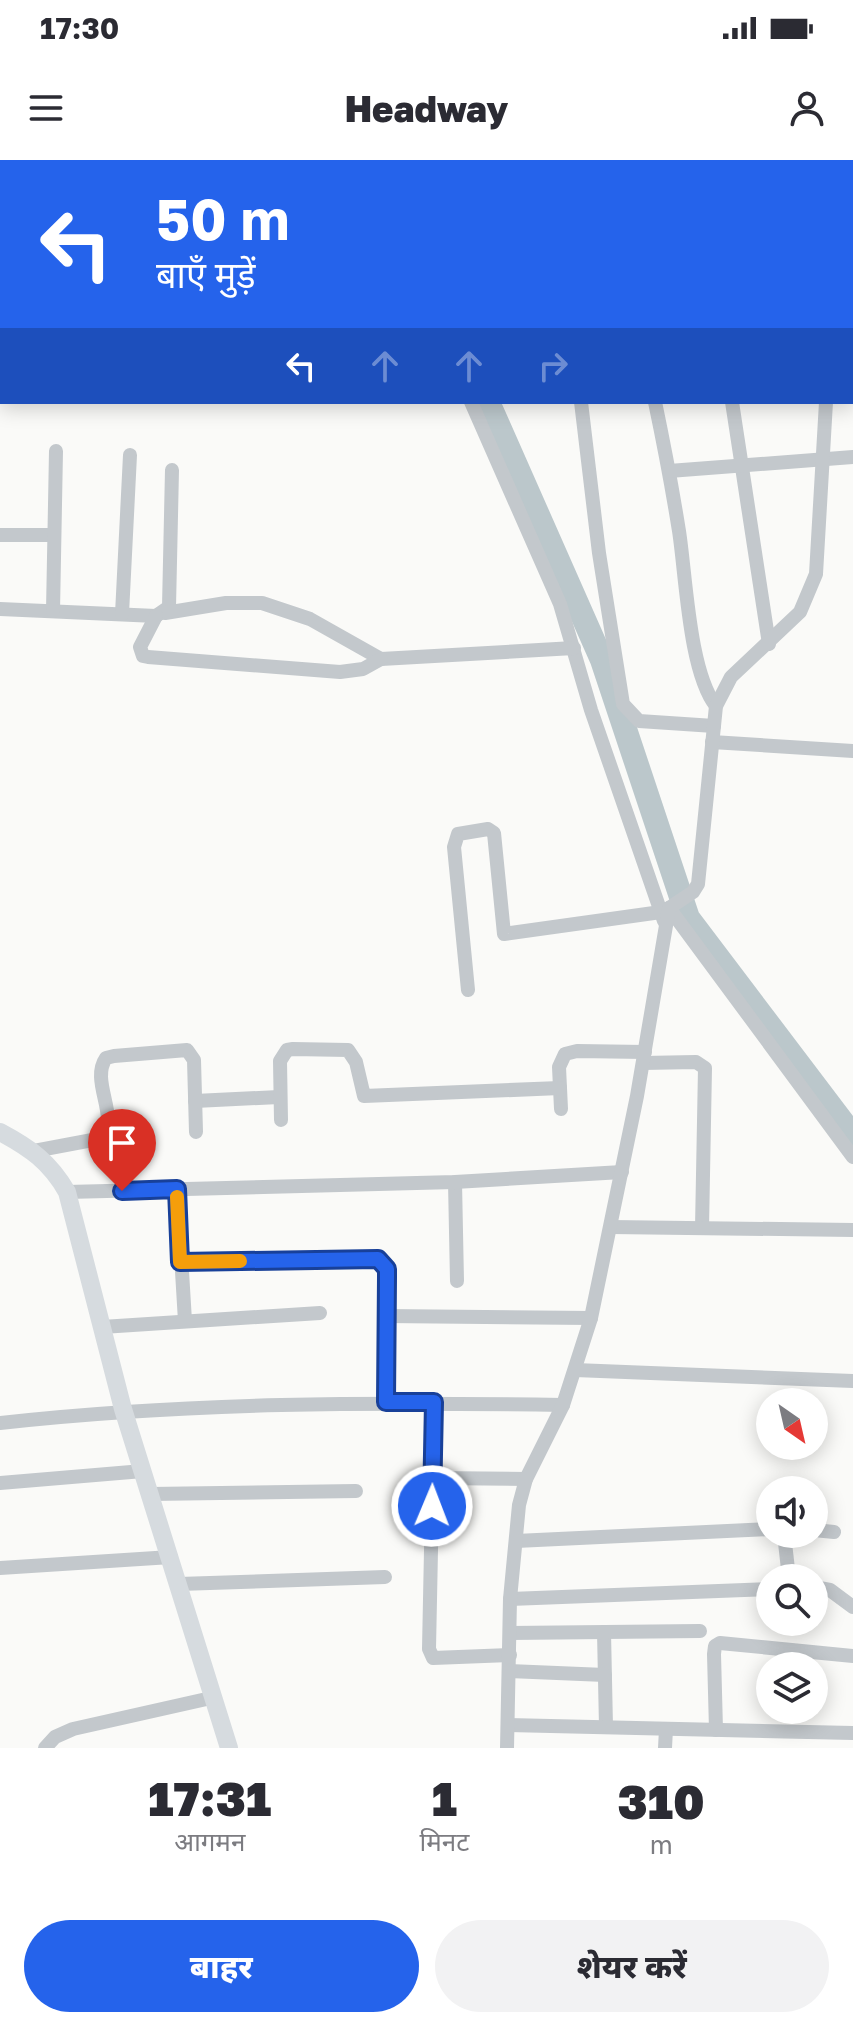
<!DOCTYPE html>
<html lang="hi">
<meta charset="utf-8">
<style>
:root{--surface:#fff;--page:#f2f2f3;--text:#2b2b33;--muted:#7c7c81;--accent:#2563eb}
body{margin:0;font-family:"Golos Text","Noto Sans Devanagari",sans-serif;background:var(--page);color:var(--text);height:100vh;display:flex;flex-direction:column;font-size:30px;white-space:nowrap}
*{box-sizing:border-box;margin:0}
p{font-size:26px;color:var(--muted)}
.icon{flex:none;width:44px;height:44px;fill:none;stroke:currentColor;stroke-width:2;stroke-linecap:round;stroke-linejoin:round}
.map{position:relative;height:1588px;overflow:hidden}
.side{display:flex;flex-direction:column;background:var(--surface);flex:1}
.side>*{flex:none}
.top-card{position:absolute;left:0px;top:0px;width:854px;height:244px;box-shadow:0 4px 20px #0003;background:#2563eb;color:#fff;overflow:hidden}
.needle{width:52px;rotate:146deg}
.fabs{position:absolute;left:756px;top:1228px;display:grid;gap:16px}
.fabs a{display:grid;place-items:center;width:72px;height:72px;border-radius:50%;background:var(--surface);box-shadow:0 4px 20px #0003;font-size:40px}
.pin{position:absolute;display:grid;place-items:center;width:68px;height:68px;color:#fff;margin:-82px -34px;border-radius:50% 50% 50% 0;rotate:-45deg;box-shadow:0 0 8px #0007}
.pin .icon{rotate:45deg}
.me{position:absolute;width:88px;margin:-44px;rotate:1deg;stroke-linejoin:round;filter:drop-shadow(0 0 6px #0008)}
.turn{display:flex;align-items:center;gap:28px;height:168px;padding:0 24px;font-size:36px}
.turn .icon{width:104px;height:104px;stroke-width:2.5}
.turn b{display:block;font-size:56px;line-height:68px}
.lanes{display:flex;align-items:center;height:76px;padding:0 24px;background:#0003;justify-content:center;gap:40px;direction:ltr}
.lanes .off{opacity:.35}
.eta{display:flex;justify-content:space-evenly;align-items:center;height:136px;text-align:center}
.eta b{font-size:48px;font-weight:800;line-height:56px}
.button{display:flex;gap:16px;margin-top:auto;padding:16px 24px}
.button a{flex:1;height:92px;border-radius:48px;background:var(--accent);color:#fff;font-size:32px;font-weight:800;line-height:92px;text-align:center}
.button a+a{background:var(--page);color:var(--text)}
.status{display:flex;justify-content:space-between;align-items:center;height:56px;padding:0 40px;background:var(--surface);direction:ltr}
.status svg{height:22px;fill:currentColor}
header{display:flex;justify-content:space-between;align-items:center;height:104px;padding:0 24px;background:var(--surface);font-size:36px;font-weight:800}
.map>svg:first-child{display:block}
.lines{fill:none;stroke-linecap:round;stroke-linejoin:round}
.river{stroke:#bbc7cb;stroke-width:24}
.minor{stroke:#c3c8cc;stroke-width:14}
.major{stroke:#d6dbdf;stroke-width:18}
.route-casing{stroke:#184099;stroke-width:20}
.route{stroke:#2563eb;stroke-width:14}
.slow{stroke:#f59e0b;stroke-width:14}
</style>
<div class="status"><b>17:30</b><svg viewBox="0 0 49 12"><path d="M0 12V9h3v3zM5 12V6h3v6zM10 12V3h3v9zM15 12V0h3v12zM26 1h20v11H26zM47 4h2v5h-2z"/></svg></div>
<header><svg class="icon" aria-label="menu" viewBox="0 0 24 24"><path d="M4 6h16M4 12h16M4 18h16"/></svg>Headway<svg class="icon" aria-label="person" viewBox="0 0 24 24"><circle cx="12" cy="8" r="4"/><path d="M4 21q1-7 8-7t8 7"/></svg></header>
<div class="map">
<svg width="853" height="1588" viewBox="0 0 853 1588">
<rect width="100%" height="100%" fill="#fafaf8"/>
<g class="lines">
<!-- river -->
<g class="river">
<polyline points="381,0 382,2"/>
<polyline points="488,242 602,500 688,758 853,976"/>
</g>
<!-- minor -->
<g class="minor">
<polyline points="362,0 363,2"/>
<polyline points="435,0 435,2"/>
<polyline points="552,0 552,2"/>
<polyline points="852,116 853,112"/>
<polyline points="852,174 853,174"/>
<polyline points="852,212 853,212"/>
<polyline points="471,242 560,444 591,550 664,761"/>
<polyline points="581,242 599,393 623,544 639,561 714,566"/>
<path d="M 655,242 C 664,285 672,327 679,371 C 686,416 689,512 716,546"/>
<polyline points="732,242 769,484"/>
<polyline points="669,311 853,297"/>
<polyline points="0,375 54,375"/>
<polyline points="0,449 156,456 169,447 172,310"/>
<polyline points="53,451 56,291"/>
<polyline points="165,453 226,443 262,443 310,459 381,499 574,488"/>
<polyline points="122,454 130,295"/>
<polyline points="156,456 140,487 143,496 148,497 340,512 363,509 381,499"/>
<polyline points="712,582 853,591"/>
<polyline points="669,748 853,997"/>
<polyline points="468,830 454,687 458,674 488,669 494,673 504,774 661,752"/>
<polyline points="643,903 696,902 705,908 702,1068"/>
<polyline points="195,941 279,937"/>
<polyline points="561,949 559,907 565,894 577,891 645,892"/>
<polyline points="281,960 280,901 287,890 293,889 348,890 356,902 364,936 560,928"/>
<path d="M 34,991 L 103,978 C 119,955 90,921 106,898 L 114,896 L 187,890 L 194,900 L 196,972"/>
<polyline points="455,1022 457,1121"/>
<polyline points="177,1029 185,1161"/>
<polyline points="67,1032 455,1022 622,1012"/>
<polyline points="611,1067 853,1070"/>
<polyline points="180,1102 378,1099 387,1109 386,1242"/>
<polyline points="385,1156 591,1158"/>
<polyline points="102,1167 320,1153"/>
<polyline points="575,1210 853,1221"/>
<polyline points="434,1242 429,1489 433,1498 510,1495"/>
<path d="M 0,1263 C 187,1242 375,1242 563,1245"/>
<polyline points="432,1318 526,1319"/>
<polyline points="0,1323 143,1311"/>
<polyline points="150,1334 356,1331"/>
<polyline points="814,1370 834,1372"/>
<polyline points="784,1374 789,1418"/>
<polyline points="516,1381 770,1369"/>
<polyline points="0,1408 171,1397"/>
<polyline points="179,1424 385,1417"/>
<polyline points="814,1427 830,1430 853,1447"/>
<polyline points="510,1439 770,1429"/>
<polyline points="604,1472 606,1567"/>
<polyline points="510,1473 700,1471"/>
<polyline points="509,1511 605,1515"/>
<polyline points="508,1565 853,1573"/>
<polyline points="716,1570 714,1494 715,1486 720,1483 853,1496"/>
<polyline points="45,1588 55,1577 73,1569 211,1538"/>
<polyline points="507,1588 510,1439 519,1345 526,1319 563,1245 591,1158 637,936 669,748 693,732 698,724 716,546 731,517 800,452 816,414 826,242"/>
<polyline points="665,1588 666,1569"/>
</g>
<!-- major -->
<path class="major" d="M 0,972 C 30,988 50,1002 67,1032 L 123,1249 L 229,1588"/>
</g>
<g class="lines">
<!-- route casing -->
<g class="route-casing">
<polyline id="route" points="122,1031 177,1029 180,1102 378,1099 387,1109 387,1117 386,1242 434,1242 432,1346"/>
</g>
<!-- route -->
<use href="#route" class="route"/>
<!-- slow -->
<polyline class="slow" points="177,1037 180,1102 240,1101"/>
</g>
</svg>
<div class="fabs">
<a><svg class="needle" viewBox="-14 -14 28 28"><path d="M0-13l5 13h-10z" fill="#e53935"/><path d="M0 13l5-13h-10z" fill="#7c7c81"/></svg></a>
<a><svg class="icon" aria-label="sound" viewBox="0 0 24 24"><path d="M4 9h4l5-4v14l-5-4H4zM17 9q2 3 0 6"/></svg></a>
<a><svg class="icon" aria-label="search" viewBox="0 0 24 24"><circle cx="10" cy="10" r="6"/><path d="M15 15l6 6"/></svg></a>
<a><svg class="icon" aria-label="layers" viewBox="0 0 24 24"><path d="M12 4l9 5-9 5-9-5zM3 14l9 5 9-5"/></svg></a>
</div>
<div class="pin" style="left:122px;top:1031px;background:#d93025"><svg class="icon" aria-label="arrive" viewBox="0 0 24 24"><path d="M6 21V4h12l-3 4 3 4H6"/></svg></div>
<svg class="me" style="left:432px;top:1346px" viewBox="-20 -20 40 40"><circle r="17" fill="#2563eb" stroke="#fff" stroke-width="3"/><path d="M0-11L8 9 0 5-8 9z" fill="#fff"/></svg>
<div class="top-card">
<div class="turn"><svg class="icon" aria-label="left" viewBox="0 0 24 24"><path d="M17 20v-9H6M10 6l-5 5 5 5"/></svg><div><b>50 m</b>बाएँ मुड़ें</div></div>
<div class="lanes"><svg class="icon" aria-label="left" viewBox="0 0 24 24"><path d="M17 20v-9H6M10 6l-5 5 5 5"/></svg><svg class="icon off" aria-label="ahead" viewBox="0 0 24 24"><path d="M12 20V5M6 11l6-6 6 6"/></svg><svg class="icon off" aria-label="ahead" viewBox="0 0 24 24"><path d="M12 20V5M6 11l6-6 6 6"/></svg><svg class="icon off" aria-label="right" viewBox="0 0 24 24"><path d="M7 20v-9h11M14 6l5 5-5 5"/></svg></div>
</div>
</div>
<section class="side">
<div class="eta">
<div><b>17:31</b><p>आगमन</p></div>
<div><b>1</b><p>मिनट</p></div>
<div><b>310</b><p>m</p></div>
</div>
<div class="button"><a>बाहर</a><a>शेयर करें</a></div>
</section>
